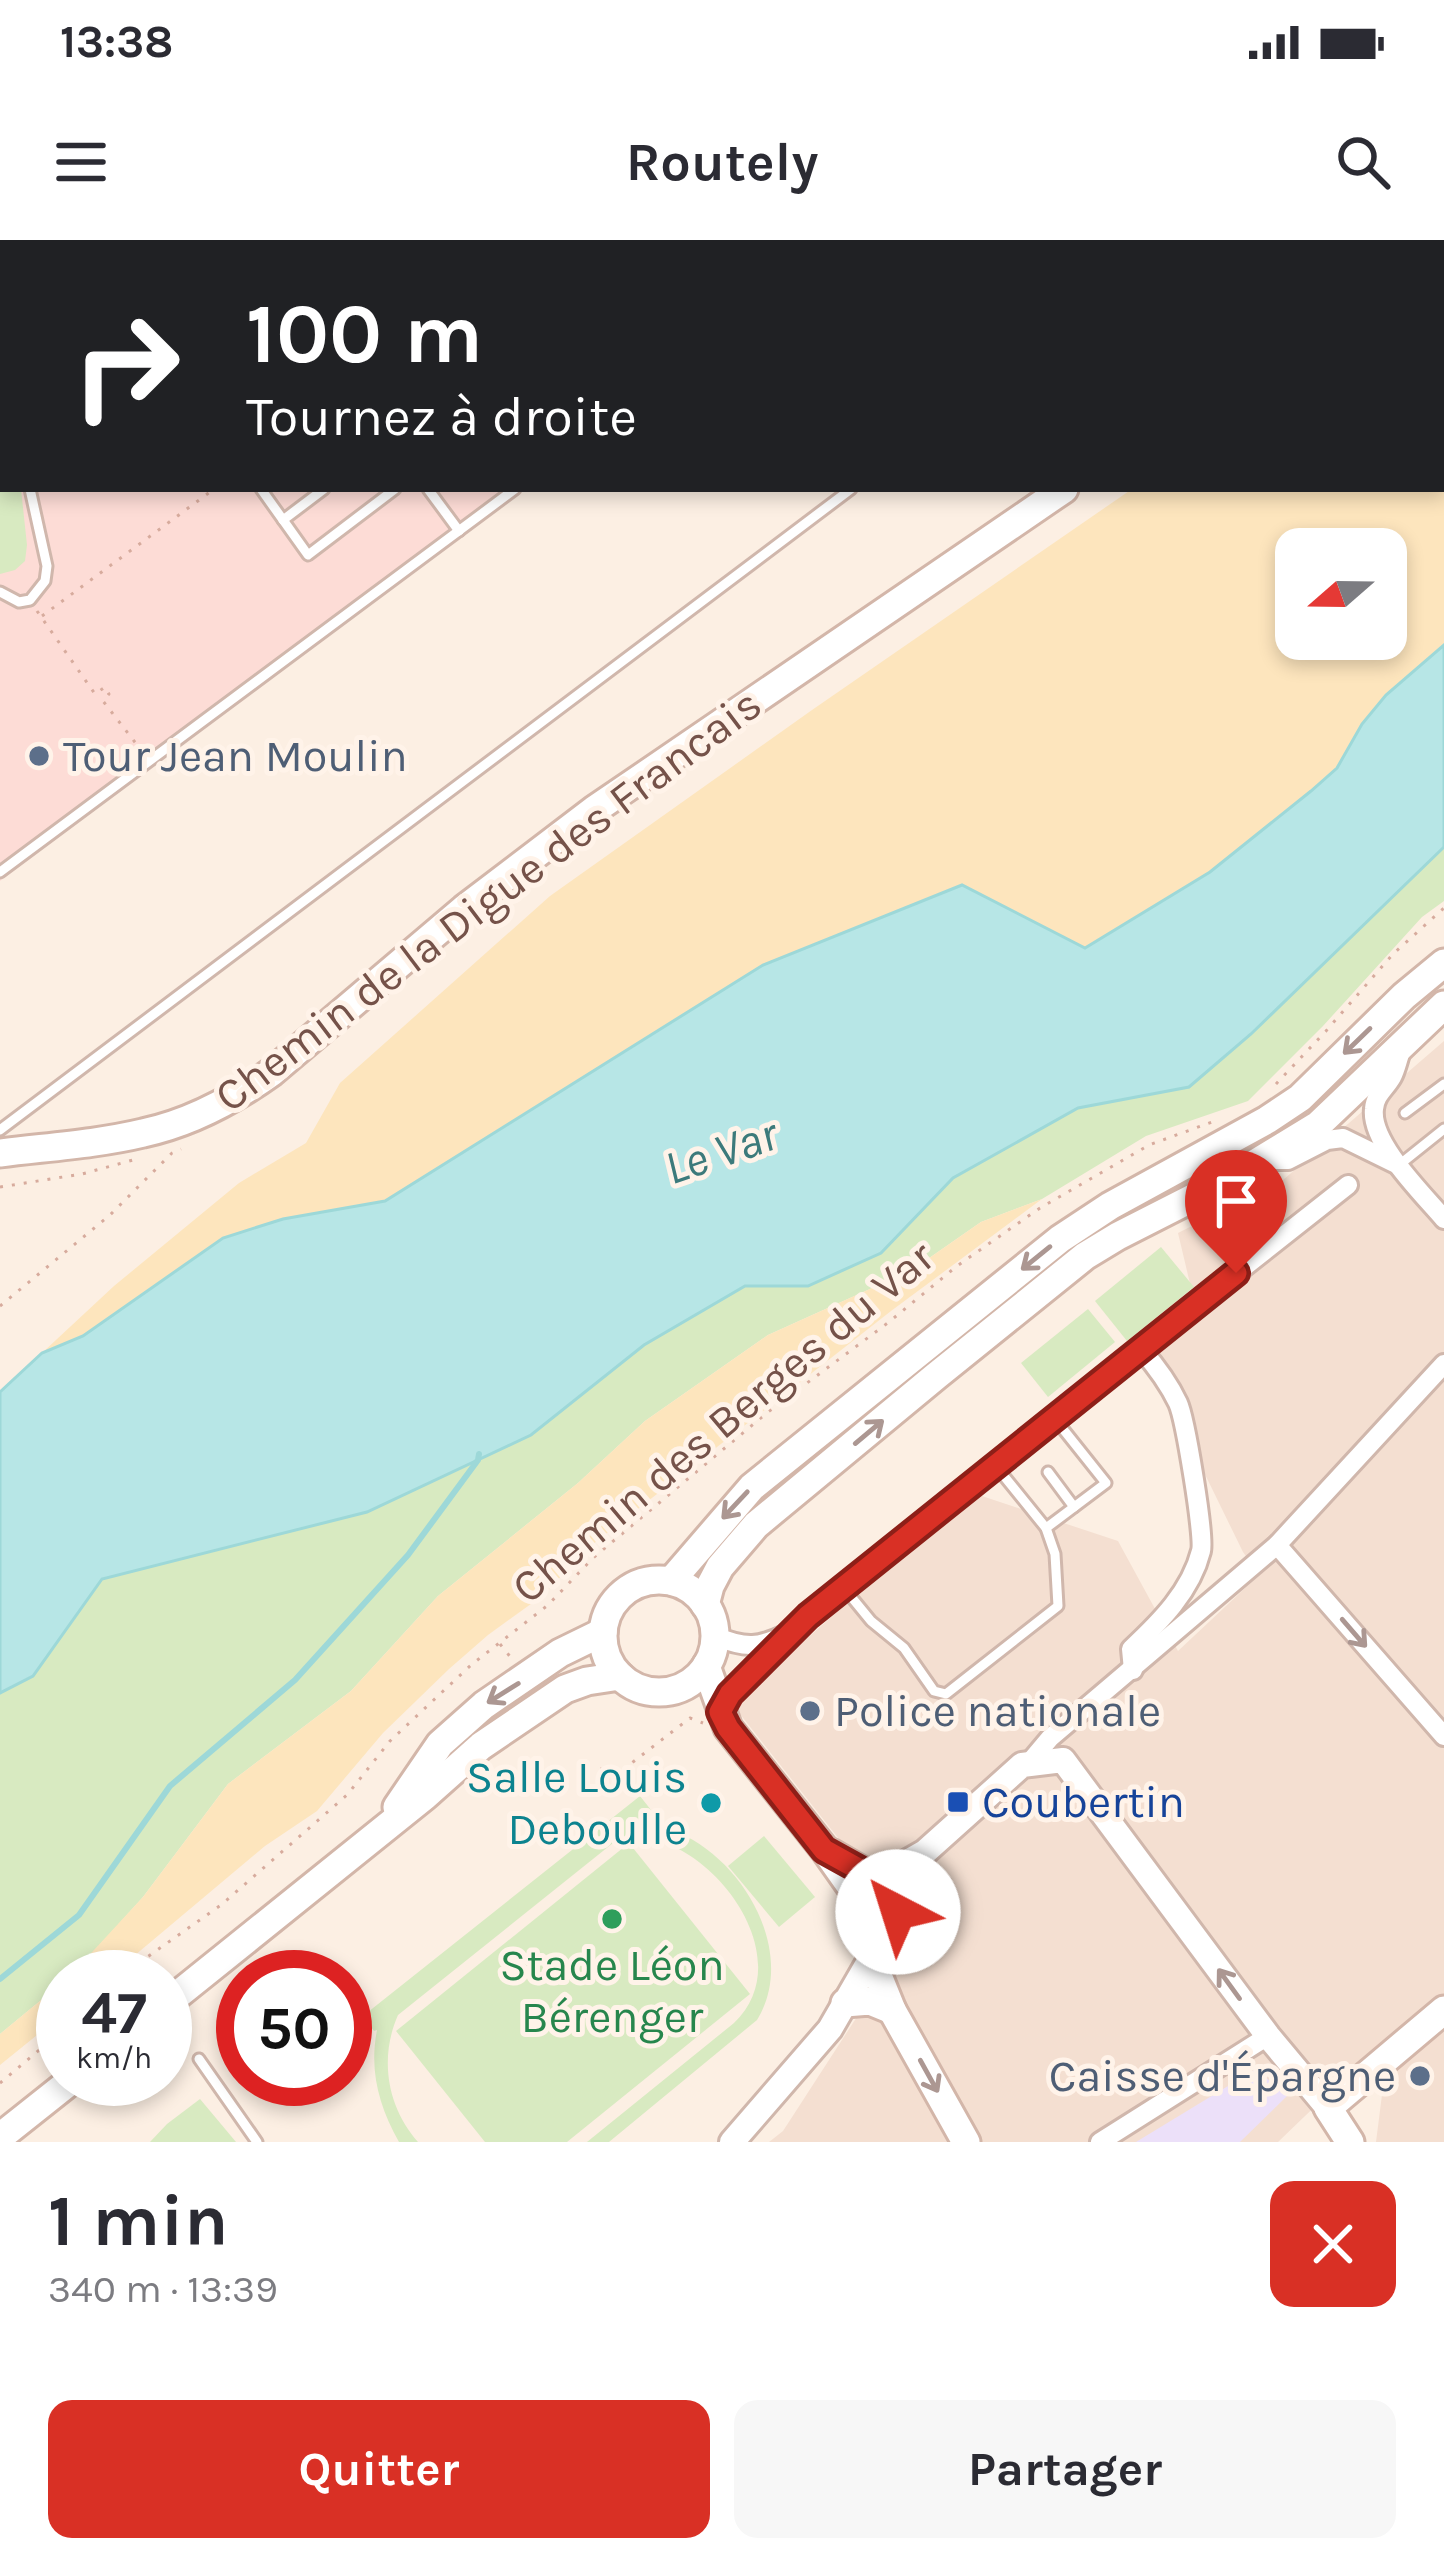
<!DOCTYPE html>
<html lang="fr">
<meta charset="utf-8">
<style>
:root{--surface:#fff;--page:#f7f7f7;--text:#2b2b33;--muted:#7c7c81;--accent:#d93025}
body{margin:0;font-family:Karla,sans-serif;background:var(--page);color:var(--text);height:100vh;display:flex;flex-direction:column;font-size:45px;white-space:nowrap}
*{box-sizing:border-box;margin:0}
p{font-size:39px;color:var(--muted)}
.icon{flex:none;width:66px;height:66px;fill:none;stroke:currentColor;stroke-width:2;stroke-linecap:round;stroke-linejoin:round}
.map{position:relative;height:1902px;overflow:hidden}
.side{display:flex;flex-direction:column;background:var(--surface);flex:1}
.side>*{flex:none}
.banner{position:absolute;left:0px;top:0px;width:1446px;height:252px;box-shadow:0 6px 18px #0003;background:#202124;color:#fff;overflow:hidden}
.needle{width:78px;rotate:250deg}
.tools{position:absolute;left:1275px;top:288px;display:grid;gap:24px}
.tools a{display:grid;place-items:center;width:132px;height:132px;border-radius:24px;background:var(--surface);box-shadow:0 6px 18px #0003;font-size:60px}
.speed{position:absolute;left:36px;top:1710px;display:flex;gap:24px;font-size:60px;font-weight:700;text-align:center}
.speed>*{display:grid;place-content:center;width:156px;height:156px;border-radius:50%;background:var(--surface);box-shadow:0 6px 18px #0003;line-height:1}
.speed small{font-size:30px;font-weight:400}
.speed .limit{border:18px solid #d22;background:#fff;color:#111}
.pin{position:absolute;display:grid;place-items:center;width:102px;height:102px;color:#fff;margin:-123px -51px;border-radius:50% 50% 50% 0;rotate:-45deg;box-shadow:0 0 12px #0007}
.pin .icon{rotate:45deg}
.me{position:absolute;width:132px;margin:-66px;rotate:320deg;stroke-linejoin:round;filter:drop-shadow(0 0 9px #0008)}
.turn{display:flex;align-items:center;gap:42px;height:252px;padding:0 48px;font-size:54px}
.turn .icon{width:156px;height:156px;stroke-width:2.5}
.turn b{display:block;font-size:84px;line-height:102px}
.round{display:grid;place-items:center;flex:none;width:126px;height:126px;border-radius:24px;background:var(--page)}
.head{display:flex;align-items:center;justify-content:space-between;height:204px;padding:0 48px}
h1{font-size:72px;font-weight:700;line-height:90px}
.primary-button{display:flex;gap:24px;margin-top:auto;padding:24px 48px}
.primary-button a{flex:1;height:138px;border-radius:24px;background:var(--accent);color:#fff;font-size:48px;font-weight:700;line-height:138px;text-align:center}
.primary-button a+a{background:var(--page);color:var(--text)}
.status{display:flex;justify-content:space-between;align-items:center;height:84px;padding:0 60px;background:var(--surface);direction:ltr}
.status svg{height:33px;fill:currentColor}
header{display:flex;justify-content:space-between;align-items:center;height:156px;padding:0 48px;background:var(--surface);font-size:54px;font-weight:700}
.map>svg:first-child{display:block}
.residential{fill:#f4dfd1}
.commercial{fill:#fddcd6}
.education{fill:#ece0f9}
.green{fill:#d8eac1}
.sand{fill:#fde5bd;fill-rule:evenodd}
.water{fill:#b7e6e6;stroke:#9dd8d8;stroke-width:3}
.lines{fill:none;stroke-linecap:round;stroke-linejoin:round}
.stream{stroke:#9dd8d8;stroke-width:6}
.service-casing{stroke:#d0b7ac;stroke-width:15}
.minor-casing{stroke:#d0b7ac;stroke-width:24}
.tertiary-casing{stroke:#d0b7ac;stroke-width:30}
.secondary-casing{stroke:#d3b6a9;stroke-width:33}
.motorway-casing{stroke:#d8cfcc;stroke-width:42}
.path{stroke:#d7ab9d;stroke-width:3;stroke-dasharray:3 9;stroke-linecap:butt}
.service{stroke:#fff;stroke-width:9}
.minor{stroke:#fff;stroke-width:18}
.tertiary{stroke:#fff;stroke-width:24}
.secondary{stroke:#fff;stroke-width:27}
.motorway{stroke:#f8a399;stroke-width:36}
.motorway-bridge-casing{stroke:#d8cfcc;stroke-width:42;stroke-linecap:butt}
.motorway-bridge{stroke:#f8a399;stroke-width:36}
.oneway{stroke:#ac9792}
.route-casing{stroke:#8d1f18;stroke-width:30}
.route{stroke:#d93025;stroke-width:21}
.service-dot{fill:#5c6f8a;stroke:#fff3e9;stroke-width:4.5}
.transit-dot{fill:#1a4fb4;stroke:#fff3e9;stroke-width:4.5}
.culture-dot{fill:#0f9aa8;stroke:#fff3e9;stroke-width:4.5}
.leisure-dot{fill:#2e9e5b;stroke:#fff3e9;stroke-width:4.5}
.labels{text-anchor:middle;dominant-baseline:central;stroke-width:10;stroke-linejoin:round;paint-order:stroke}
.service-label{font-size:45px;fill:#4e5e75;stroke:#fff3e9;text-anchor:start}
.street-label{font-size:45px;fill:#755249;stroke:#fff3e9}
.culture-label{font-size:45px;fill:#0d838f;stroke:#fff3e9;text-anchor:end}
.transit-label{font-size:45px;fill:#164399;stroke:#fff3e9;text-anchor:start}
.leisure-label{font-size:45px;fill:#27864d;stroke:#fff3e9}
.water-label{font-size:48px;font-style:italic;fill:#3c7a7b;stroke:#fff3e9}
</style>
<div class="status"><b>13:38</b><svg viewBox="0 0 49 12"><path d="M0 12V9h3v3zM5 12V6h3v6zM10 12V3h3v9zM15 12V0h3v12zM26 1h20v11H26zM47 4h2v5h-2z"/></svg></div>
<header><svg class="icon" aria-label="menu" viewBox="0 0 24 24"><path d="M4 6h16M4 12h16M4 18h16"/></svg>Routely<svg class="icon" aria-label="search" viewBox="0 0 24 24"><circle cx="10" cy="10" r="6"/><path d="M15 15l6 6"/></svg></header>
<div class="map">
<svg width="1444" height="1902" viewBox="0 0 1444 1902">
<rect width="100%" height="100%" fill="#fcefe3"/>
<!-- residential -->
<polygon class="residential" points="1444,801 1444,1902 1376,1902 1384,1839 1358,1825 1278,1902 769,1902 783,1891 875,1749 882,1658 850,1613 732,1464 973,1253 1118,1301 1178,1411 1259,1335 1243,1312 1152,1126 1192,1052 1178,993 1283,940"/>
<!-- commercial -->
<g class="commercial">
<polygon points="202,0 857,0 853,3 198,3"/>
<polygon points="15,249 524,249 0,641 0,256"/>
</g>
<!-- education -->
<polygon class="education" points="1256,1829 1287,1856 1240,1902 1136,1902"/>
<!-- green -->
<g class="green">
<polygon points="3,75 3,249 21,249 27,305 25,321 15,330 0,334 0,83"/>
<polygon points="1444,607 1444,661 1422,677 1323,786 1248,861 1146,896 1042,959 981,982 912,1030 768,1095 645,1181 578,1243 438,1356 351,1451 228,1544 143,1657 78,1729 69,1737 63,1737 63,1742 0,1794 0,1453 33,1436 101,1339 367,1272 531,1195 644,1105 746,1046 808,1046 881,1013 953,938 1079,868 1189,847 1251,794"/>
<polygon points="1161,1007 1194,1047 1127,1101 1095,1061"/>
<polygon points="1088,1069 1115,1102 1048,1157 1021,1123"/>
<path d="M 640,1556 L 651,1570 L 633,1584 C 649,1585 665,1587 679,1593 C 746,1622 797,1715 757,1780 L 609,1902 L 587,1902 L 734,1783 C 796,1724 727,1621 659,1601 C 643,1597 628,1599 613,1603 L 398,1775 C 379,1818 387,1867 418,1902 L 399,1902 C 379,1866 369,1831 377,1790 L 374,1791 L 363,1776 Z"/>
<polygon points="764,1596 815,1657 779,1687 728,1626"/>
<polygon points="629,1603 750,1754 567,1902 485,1902 396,1791"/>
<polygon points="200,1859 236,1902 150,1902 167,1884"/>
</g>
<!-- sand -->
<g class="sand">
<path d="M 1444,48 L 1444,405 L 1386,455 L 1362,484 L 1337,528 L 1311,551 L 1210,632 L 1084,708 L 962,645 L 763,725 L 385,961 L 283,979 L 223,998 L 83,1096 L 42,1113 L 114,1046 L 239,943 L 306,903 L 340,843 L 550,656 L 812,470 L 1132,249 L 1443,249 ZM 1296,309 L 1386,309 L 1386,399 L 1296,399 Z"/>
<polygon points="1042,959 891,1071 588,1308 542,1356 488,1395 449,1429 383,1493 317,1571 265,1606 109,1737 69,1737 143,1657 228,1544 351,1451 438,1356 578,1243 645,1181 768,1095 912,1030 981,982"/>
<polygon points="63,1742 63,1774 0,1825 0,1794"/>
</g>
<!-- water -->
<polygon class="water" points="1444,405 1444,607 1251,794 1189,847 1078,868 953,938 881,1013 808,1046 745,1046 644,1105 531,1195 367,1272 102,1339 33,1436 0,1453 0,1152 42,1113 83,1096 223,998 283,979 385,961 763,725 962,645 1085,708 1210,632 1311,551 1337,528 1362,484 1386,455"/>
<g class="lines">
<!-- stream -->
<polyline class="stream" points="0,1739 79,1675 170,1546 295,1440 408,1315 478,1220 479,1214"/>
<!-- service casing -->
<g class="service-casing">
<g id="service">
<polyline points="214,3 218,0"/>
<polyline points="489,3 494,0"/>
<polyline points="1177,3 1181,0"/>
<polyline points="261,249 308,315 395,249"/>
<polyline points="428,249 459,291"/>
<polyline points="283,280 324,249"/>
<polyline points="0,352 19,362 30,360 45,341 47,326 30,249"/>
<polyline points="0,632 515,249"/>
<polyline points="1405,873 1444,844"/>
<polyline points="0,890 851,249"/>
<polyline points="1399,925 1444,889"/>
<polyline points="1048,1232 1074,1267"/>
<polyline points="1046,1288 1106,1243 1055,1179"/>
<polyline points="844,1348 871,1381 904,1408 934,1451 946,1454 1058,1366 1055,1314 1046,1288 995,1225"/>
<polyline points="199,1819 257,1902"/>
</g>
</g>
<!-- minor casing -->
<g class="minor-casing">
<g id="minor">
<path d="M 1401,811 C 1398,819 1396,830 1392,837 C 1385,849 1375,855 1374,869 C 1370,903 1423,954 1444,979"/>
<polyline points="1265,920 1288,920 1327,900 1343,898 1394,923"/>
<polyline points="1277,1305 1444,1496"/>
<path d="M 715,1396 C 746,1409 759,1408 789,1393 L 1054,1177 L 1348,945"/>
<path d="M 1133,1430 L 1131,1409 C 1160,1382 1191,1351 1201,1311 C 1205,1297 1185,1178 1178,1163 C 1169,1144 1155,1125 1141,1109"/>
<polyline points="720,1472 730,1454 781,1401"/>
<polyline points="1029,1523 1050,1498 1277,1305 1444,1124"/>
<polyline points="1100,1902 1268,1796"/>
</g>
</g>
<!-- tertiary casing -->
<g class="tertiary-casing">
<g id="tertiary">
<polyline points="883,1636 925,1612 1022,1525 1063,1520 1268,1796 1328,1868"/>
<polyline points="732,1902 830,1789 871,1718"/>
</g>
</g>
<!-- secondary casing -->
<g class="secondary-casing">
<g id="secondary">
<path d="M 0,913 C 47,907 97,904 143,893 C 190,883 233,860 272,832 L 464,669 L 594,570 L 1064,249"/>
<circle cx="659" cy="1396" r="56"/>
<polyline points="671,1341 752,1247 1060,999 1110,966 1267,880 1300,858 1404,756 1444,723"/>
<polyline points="705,1365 710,1346 720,1327 756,1285 936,1136 1085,1016 1118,996 1226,941 1318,885 1444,765"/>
<polyline points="706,1426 728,1488 825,1610 866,1668 871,1718 892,1770 966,1902"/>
<polyline points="397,1567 440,1504 484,1465 560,1413 603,1392"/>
<path d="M 831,1613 L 862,1631 L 883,1636 C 910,1673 893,1685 871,1718"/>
<polyline points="845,1763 870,1761 892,1770"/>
<polyline points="165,1765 425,1556 481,1506 565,1449 587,1441 620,1436"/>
<polyline points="0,1897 73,1839"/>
<polyline points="1350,1902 1328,1868 1444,1770"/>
</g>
</g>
<!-- motorway casing -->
<g class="motorway-casing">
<g id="motorway">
<polyline points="1364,0 1367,3"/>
<polyline points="0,15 3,7"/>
<polyline points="1443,23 1444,24"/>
<polyline points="1443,85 1444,86"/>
</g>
</g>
<!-- path -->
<g class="path">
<polyline points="37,371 95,454 105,447 109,454 103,461 141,510"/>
<polyline points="42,376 214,249"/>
<polyline points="1276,844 1326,791 1393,714 1444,668"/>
<polyline points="0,947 82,934 133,920"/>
<polyline points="0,1066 110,975 172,913 181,909"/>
<polyline points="500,1404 512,1419"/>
<polyline points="600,1529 620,1532 690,1478 703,1483"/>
<polyline points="119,1737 221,1665 347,1555 390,1501 471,1425 548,1365 593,1318 768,1172 889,1082 957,1026 1040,968 1149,905 1212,882"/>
<polyline points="165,1803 187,1830"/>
<polyline points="0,1843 63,1790"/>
</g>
<!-- service -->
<use href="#service" class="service"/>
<!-- minor -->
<use href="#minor" class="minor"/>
<!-- tertiary -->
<use href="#tertiary" class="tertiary"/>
<!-- secondary -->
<use href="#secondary" class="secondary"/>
<!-- motorway -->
<use href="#motorway" class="motorway"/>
<!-- motorway-bridge casing -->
<g class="motorway-bridge-casing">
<polyline id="motorway-bridge" points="1422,0 1425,3"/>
</g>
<!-- motorway-bridge -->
<use href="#motorway-bridge" class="motorway-bridge"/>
</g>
<!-- one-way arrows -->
<defs><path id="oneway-shaft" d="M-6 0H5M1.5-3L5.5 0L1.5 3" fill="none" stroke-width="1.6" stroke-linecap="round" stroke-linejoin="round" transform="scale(3)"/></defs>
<g class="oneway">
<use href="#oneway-shaft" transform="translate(1357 801) rotate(136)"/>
<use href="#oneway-shaft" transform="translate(1036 1018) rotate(141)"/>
<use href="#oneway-shaft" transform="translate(869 1192) rotate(-40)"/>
<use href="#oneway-shaft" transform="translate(735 1265) rotate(133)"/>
<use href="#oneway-shaft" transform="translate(1354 1393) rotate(49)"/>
<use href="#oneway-shaft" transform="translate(503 1453) rotate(148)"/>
<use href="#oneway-shaft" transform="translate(1229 1744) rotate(-126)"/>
<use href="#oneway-shaft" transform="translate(929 1836) rotate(61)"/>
</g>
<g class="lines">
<!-- route casing -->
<g class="route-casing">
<polyline id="route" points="898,1672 895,1655 883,1636 862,1631 824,1610 728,1488 720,1472 730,1454 808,1376 1236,1033"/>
</g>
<!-- route -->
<use href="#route" class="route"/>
</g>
<!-- markers -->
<g class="service-dot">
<circle cx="39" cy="516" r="12"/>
<circle cx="810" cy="1471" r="12"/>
<circle cx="1420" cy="1836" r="12"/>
</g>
<rect class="transit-dot" x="946" y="1550" width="24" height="24" rx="6"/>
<circle class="culture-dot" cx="711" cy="1563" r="12"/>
<circle class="leisure-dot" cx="612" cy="1679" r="12"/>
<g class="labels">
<!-- service labels -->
<g class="service-label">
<text x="63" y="516">Tour Jean Moulin</text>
<text x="834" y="1471">Police nationale</text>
<text x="1396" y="1836" text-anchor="end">Caisse d'Épargne</text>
</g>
<!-- street labels -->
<g class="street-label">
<text transform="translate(488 660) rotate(-37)">Chemin de la Digue des Francais</text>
<text transform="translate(723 1182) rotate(-40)">Chemin des Berges du Var</text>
</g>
<!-- culture labels -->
<g class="culture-label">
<text x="687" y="1537">Salle Louis<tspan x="687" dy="52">Deboulle</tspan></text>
</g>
<!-- transit labels -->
<g class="transit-label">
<text x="982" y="1562">Coubertin</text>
</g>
<!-- leisure labels -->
<g class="leisure-label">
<text x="612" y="1725">Stade Léon<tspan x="612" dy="52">Bérenger</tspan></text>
</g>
<!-- water labels -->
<g class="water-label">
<text transform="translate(721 911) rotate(-19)">Le Var</text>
</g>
</g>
</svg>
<div class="tools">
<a><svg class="needle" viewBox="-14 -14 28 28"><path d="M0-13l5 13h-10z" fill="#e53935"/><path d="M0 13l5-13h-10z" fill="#7c7c81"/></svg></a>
</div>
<div class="speed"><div>47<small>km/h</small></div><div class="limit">50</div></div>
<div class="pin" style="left:1236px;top:1033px;background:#d93025"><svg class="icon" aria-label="arrive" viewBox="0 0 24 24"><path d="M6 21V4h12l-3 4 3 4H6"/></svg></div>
<svg class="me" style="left:898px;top:1672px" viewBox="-20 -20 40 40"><circle r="19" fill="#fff"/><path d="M0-13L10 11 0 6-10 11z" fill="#d93025"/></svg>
<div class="banner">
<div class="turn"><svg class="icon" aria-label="right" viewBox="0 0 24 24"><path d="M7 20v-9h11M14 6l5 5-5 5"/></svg><div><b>100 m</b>Tournez à droite</div></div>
</div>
</div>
<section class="side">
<div class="head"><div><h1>1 min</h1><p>340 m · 13:39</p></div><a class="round" style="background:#d93025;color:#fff"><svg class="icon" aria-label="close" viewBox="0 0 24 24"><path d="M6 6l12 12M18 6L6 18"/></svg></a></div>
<div class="primary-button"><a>Quitter</a><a>Partager</a></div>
</section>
